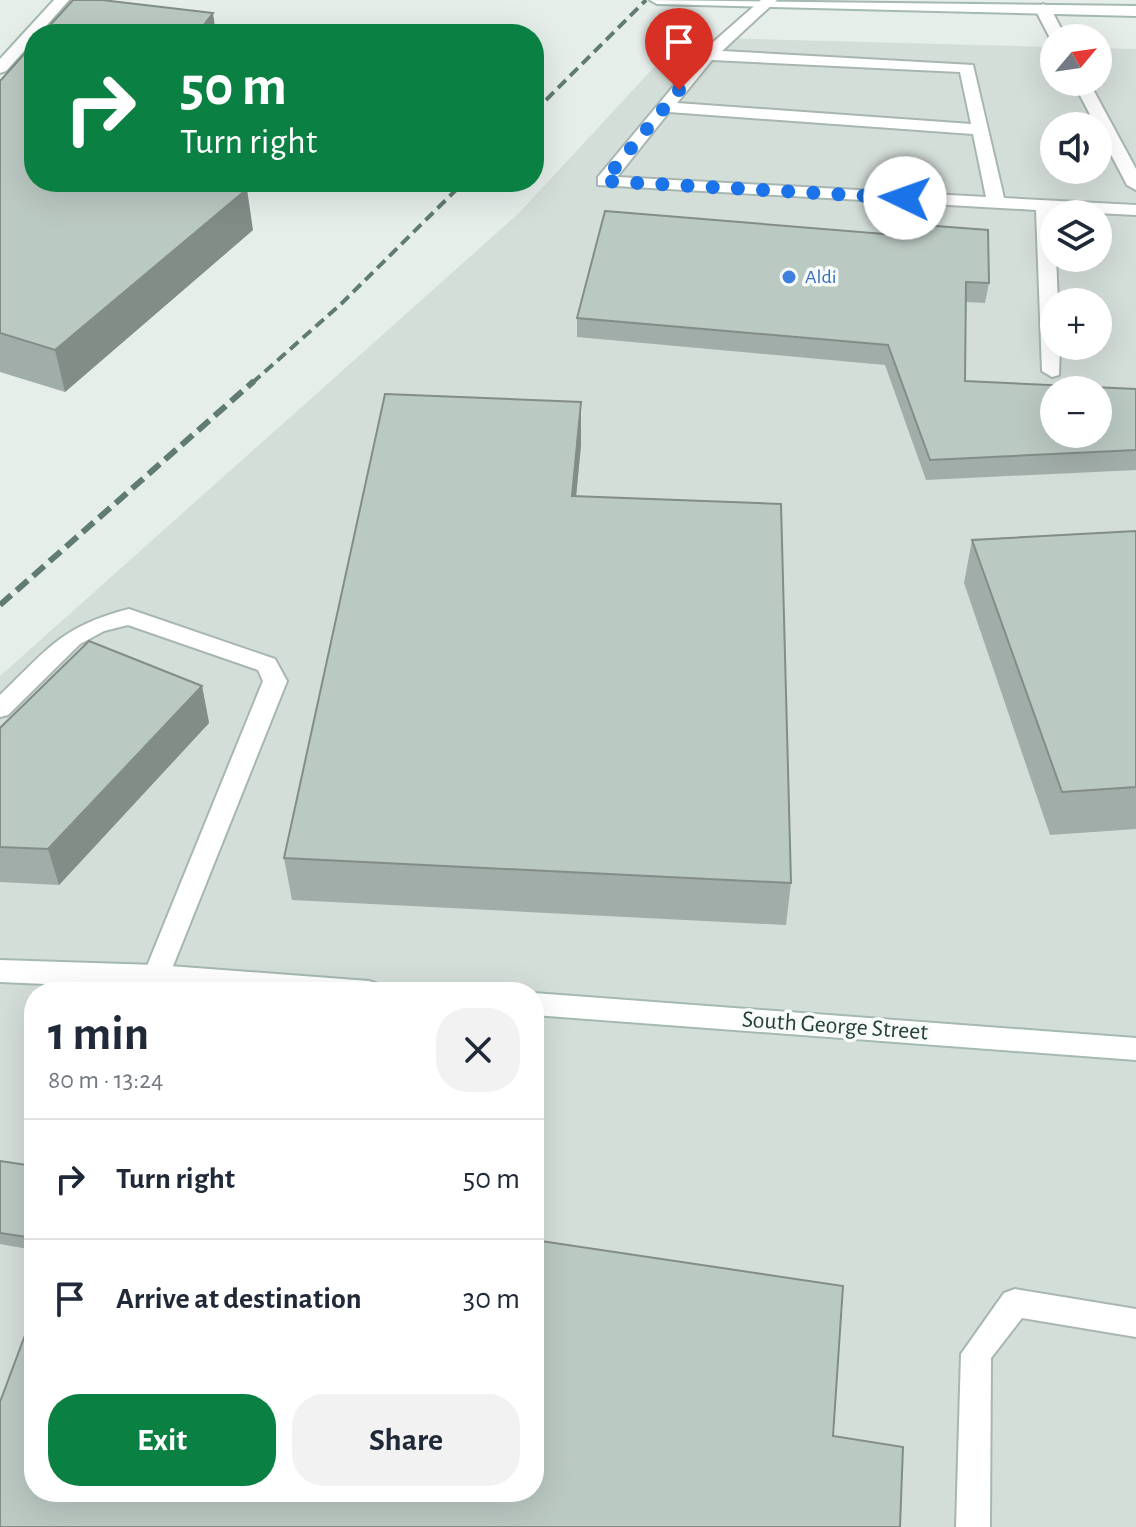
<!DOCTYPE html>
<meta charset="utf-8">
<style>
:root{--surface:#fff;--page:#f2f2f3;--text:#1f2937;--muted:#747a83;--line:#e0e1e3;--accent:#0b8043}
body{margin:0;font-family:"Alegreya Sans",sans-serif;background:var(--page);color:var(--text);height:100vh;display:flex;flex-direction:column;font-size:30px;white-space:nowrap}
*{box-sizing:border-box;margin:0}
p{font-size:26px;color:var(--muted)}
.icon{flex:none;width:44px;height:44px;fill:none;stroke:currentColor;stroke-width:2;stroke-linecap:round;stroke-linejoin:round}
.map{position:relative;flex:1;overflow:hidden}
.drawer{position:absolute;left:24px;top:982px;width:520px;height:520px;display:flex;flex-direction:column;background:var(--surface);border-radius:32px;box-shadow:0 8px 32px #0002}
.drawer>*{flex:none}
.banner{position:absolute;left:24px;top:24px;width:520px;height:168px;border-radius:32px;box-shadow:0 8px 32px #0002;background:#0b8043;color:#fff;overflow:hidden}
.needle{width:52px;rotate:61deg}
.controls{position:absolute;left:1040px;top:24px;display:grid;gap:16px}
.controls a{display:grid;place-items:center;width:72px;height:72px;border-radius:50%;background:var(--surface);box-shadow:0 8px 32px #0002;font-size:40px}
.pin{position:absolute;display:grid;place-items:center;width:68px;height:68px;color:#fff;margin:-82px -34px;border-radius:50% 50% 50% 0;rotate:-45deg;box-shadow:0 0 8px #0007}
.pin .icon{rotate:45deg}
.me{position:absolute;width:88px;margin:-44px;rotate:273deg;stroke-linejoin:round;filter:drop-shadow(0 0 6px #0008)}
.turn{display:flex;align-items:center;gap:28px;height:168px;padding:0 24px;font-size:36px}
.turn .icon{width:104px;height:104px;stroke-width:2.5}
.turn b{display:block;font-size:56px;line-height:68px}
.round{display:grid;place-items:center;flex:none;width:84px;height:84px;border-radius:32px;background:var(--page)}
.overview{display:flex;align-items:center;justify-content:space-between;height:136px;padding:0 24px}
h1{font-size:48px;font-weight:700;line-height:60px}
.cta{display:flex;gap:16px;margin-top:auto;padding:16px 24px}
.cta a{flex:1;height:92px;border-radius:32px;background:var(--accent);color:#fff;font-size:32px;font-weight:700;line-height:92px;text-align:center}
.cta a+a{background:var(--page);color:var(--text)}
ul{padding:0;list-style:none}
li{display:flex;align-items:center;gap:24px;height:120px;padding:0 24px;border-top:2px solid var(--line)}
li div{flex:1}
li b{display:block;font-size:30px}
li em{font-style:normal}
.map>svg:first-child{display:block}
.built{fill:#d4ded9;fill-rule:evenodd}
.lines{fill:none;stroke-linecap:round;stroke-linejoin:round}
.lane-casing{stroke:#a8b6b1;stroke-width:4}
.street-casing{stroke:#a8b6b1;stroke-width:4}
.secondary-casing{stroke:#a4bab1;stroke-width:4}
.lane{fill:#fff;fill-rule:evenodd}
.street{fill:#fff;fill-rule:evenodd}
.secondary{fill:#fff;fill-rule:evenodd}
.rail-far1{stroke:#5f7b72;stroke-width:4;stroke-dasharray:11 6;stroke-linecap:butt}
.rail{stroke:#5f7b72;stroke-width:6;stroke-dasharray:15 7;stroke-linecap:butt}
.wall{fill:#a1ada8}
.shaded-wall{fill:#838d88}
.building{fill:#bbc9c3;stroke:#838d88;stroke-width:2;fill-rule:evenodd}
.route{stroke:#1a73e8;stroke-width:14;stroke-dasharray:0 25.2}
.shop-dot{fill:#3f7fe0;stroke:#f6faf8;stroke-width:3}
.labels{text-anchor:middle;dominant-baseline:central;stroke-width:7;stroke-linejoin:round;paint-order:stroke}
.far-shop-label{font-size:20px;fill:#366cbe;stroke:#f6faf8;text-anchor:start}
.street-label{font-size:24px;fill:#254037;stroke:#f6faf8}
</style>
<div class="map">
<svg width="1136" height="1527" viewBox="0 0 1136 1527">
<rect width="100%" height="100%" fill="#e6eeea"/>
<!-- built -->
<path class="built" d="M 682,37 L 1054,47 L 1054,82 L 1098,82 L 1098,48 L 1136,49 L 1136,1527 L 0,1527 L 0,676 L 519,213 ZM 1054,126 L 1098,126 L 1098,170 L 1054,170 ZM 1054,214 L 1098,214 L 1098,258 L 1054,258 ZM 1054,302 L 1098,302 L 1098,346 L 1054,346 ZM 1054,390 L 1098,390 L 1098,434 L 1054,434 ZM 34,992 L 534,992 L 534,1492 L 34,1492 Z"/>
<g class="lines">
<!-- lane casing -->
<g class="lane-casing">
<g id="lane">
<path d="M 761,0 L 777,0 L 722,51 L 973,65 L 1004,198 L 1136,205 L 1136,215 L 1054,211 L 1058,302 L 1054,302 L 1054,346 L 1060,346 L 1059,375 L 1052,377 L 1042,371 L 1036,210 L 598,185 L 598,177 L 702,52 ZM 712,60 L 960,72 L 971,124 L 677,103 ZM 669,112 L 973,134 L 986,197 L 617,177 Z"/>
<path d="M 129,609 L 275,659 L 287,681 L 169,976 L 165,984 L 156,987 L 147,984 L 143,976 L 263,681 L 258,670 L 128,625 L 104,631 L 80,644 L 8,715 L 0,717 L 0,695 C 48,649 62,626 129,609 Z"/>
<polygon points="1015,1289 1136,1309 1136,1337 1022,1318 991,1358 990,1527 956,1527 961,1354 1004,1293"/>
</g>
</g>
<!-- street casing -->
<g class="street-casing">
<g id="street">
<polygon points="1043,4 1051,9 1066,38 1054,38 1054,42 1050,38 1035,9"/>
<polygon points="1073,82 1089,82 1136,169 1136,190 1127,185"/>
</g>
</g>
<!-- secondary casing -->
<g class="secondary-casing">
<g id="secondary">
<polygon points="54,0 69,0 39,34 34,34 34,40 6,71 0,73 0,59"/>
<polygon points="650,0 1136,6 1136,16 657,4"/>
<polygon points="0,960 156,965 369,981 378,984 382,992 226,992 0,982"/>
<polygon points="534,993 1136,1038 1136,1060 534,1015"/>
</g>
</g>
<!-- lane -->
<use href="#lane" class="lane"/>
<!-- street -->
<use href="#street" class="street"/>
<!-- secondary -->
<use href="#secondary" class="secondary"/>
<!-- rail-far1 -->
<g class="rail-far1">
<polyline points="534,112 646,0"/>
<polyline points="252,383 341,304 464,182"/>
</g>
<!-- rail -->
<polyline class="rail" points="0,605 254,381"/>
</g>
<!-- wall -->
<g class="wall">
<polygon points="0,81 34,182 253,230 65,392 0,372"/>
<polygon points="884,222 989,283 985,303 966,302 965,381 1136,389 1136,470 926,480 885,365 577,337 577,318 883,234"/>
<polygon points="581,402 581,445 576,496 791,883 786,925 292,900 284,858"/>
<polygon points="1136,531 1136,829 1050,835 964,583 972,540"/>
<polygon points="202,686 209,723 59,885 0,882 0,728"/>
<polygon points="0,1161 34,1166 34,1250 0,1244"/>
</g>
<!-- shaded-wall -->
<g class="shaded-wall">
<polygon points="213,13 216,34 197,34"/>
<polygon points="247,189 253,230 65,392 55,350"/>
<polygon points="581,402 581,445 572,539 572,496"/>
<polygon points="202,686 209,723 59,885 48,849"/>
</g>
<!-- building -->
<g class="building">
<polygon points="73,0 102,0 213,13 197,34 42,34"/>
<polygon points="34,43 34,182 225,182 247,189 55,350 0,333 0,81"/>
<path d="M 605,211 L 884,234 L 884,222 L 988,230 L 989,283 L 966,282 L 965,381 L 1136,389 L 1136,450 L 930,460 L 888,345 L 577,318 ZM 1054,390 L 1098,390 L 1098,434 L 1054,434 Z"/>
<polygon points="385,394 581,402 572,496 781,504 791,883 284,858"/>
<polygon points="1136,531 1136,787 1062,792 972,540"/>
<polygon points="89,641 202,686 48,849 0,847 0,728"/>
<polygon points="0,1161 34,1166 34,1238 0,1233"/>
<polygon points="534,1240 843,1286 833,1436 903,1447 900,1527 0,1527 0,1402 34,1311 34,1492 534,1492"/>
</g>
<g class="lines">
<!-- route -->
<polyline class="route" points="679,90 604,181 905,198"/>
</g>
<!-- markers -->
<circle class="shop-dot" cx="789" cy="277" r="8"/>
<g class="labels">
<!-- far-shop labels -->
<g class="far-shop-label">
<text x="805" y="277">Aldi</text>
</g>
<!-- street labels -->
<g class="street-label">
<text transform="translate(835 1026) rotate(4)">South George Street</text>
</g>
</g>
</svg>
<div class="controls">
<a><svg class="needle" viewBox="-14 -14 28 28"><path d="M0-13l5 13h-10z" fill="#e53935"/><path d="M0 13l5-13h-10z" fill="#747a83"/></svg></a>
<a><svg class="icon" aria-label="sound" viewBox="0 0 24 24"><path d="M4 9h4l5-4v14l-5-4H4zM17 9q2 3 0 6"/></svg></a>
<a><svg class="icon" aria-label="layers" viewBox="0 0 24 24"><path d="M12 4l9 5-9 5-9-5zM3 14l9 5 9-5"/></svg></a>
<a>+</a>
<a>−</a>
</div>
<div class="pin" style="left:679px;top:90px;background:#d93025"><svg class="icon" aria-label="arrive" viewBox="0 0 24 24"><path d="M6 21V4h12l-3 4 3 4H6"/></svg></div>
<svg class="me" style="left:905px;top:198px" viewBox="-20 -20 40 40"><circle r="19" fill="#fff"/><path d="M0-13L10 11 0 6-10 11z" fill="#1a73e8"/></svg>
<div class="banner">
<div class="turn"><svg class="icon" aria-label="right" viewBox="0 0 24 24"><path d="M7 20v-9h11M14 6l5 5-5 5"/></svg><div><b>50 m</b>Turn right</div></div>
</div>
<section class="drawer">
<div class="overview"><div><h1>1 min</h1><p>80 m · 13:24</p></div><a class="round"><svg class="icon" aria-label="close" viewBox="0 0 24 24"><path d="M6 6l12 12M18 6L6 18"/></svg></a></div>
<ul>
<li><svg class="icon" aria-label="right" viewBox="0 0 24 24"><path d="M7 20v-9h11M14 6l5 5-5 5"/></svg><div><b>Turn right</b></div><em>50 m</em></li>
<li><svg class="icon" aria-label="arrive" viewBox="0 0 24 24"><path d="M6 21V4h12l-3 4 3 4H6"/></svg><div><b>Arrive at destination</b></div><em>30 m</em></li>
</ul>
<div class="cta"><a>Exit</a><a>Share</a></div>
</section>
</div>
